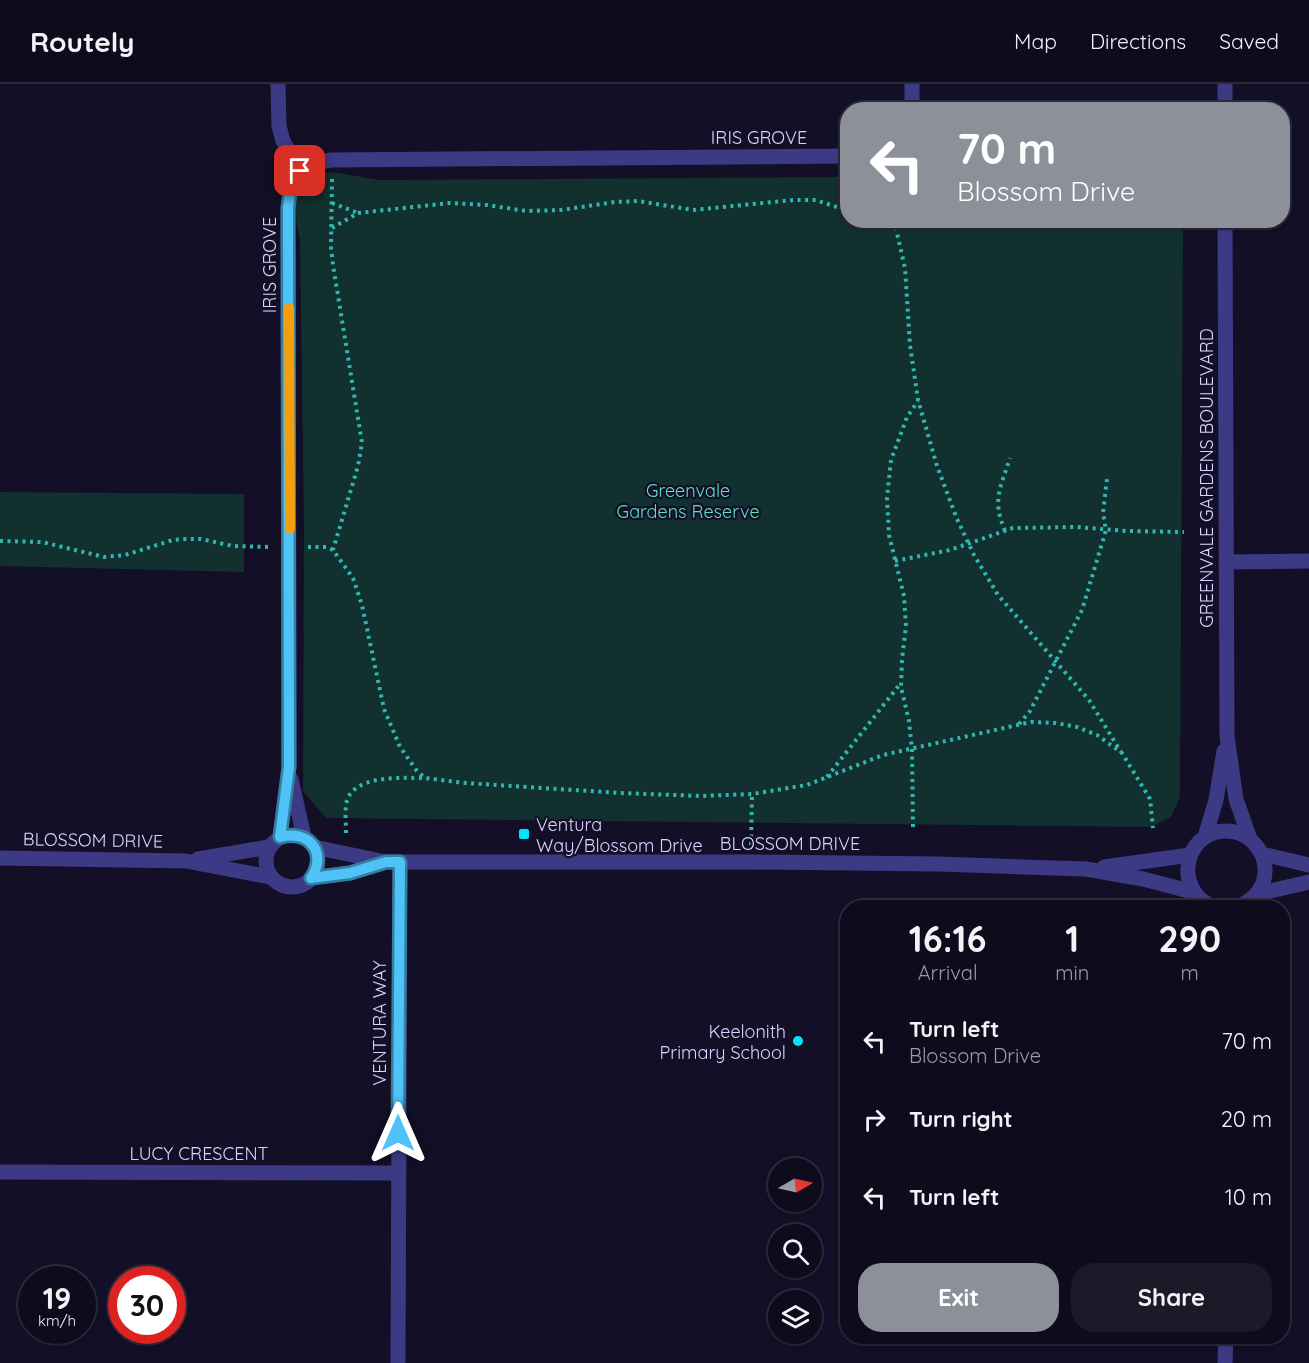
<!DOCTYPE html>
<style>
:root{--surface:#0e0b1c;--page:#1c1929;--text:#f1f3f6;--muted:#9b9ba3;--line:#2e2b3b;--accent:#8c9099}
body{margin:0;font-family:Quicksand,sans-serif;background:var(--page);color:var(--text);height:100vh;display:flex;flex-direction:column;font-size:22px;white-space:nowrap}
*{box-sizing:border-box;margin:0}
p{font-size:20px;color:var(--muted)}
.icon{flex:none;width:33px;height:33px;fill:none;stroke:currentColor;stroke-width:2;stroke-linecap:round;stroke-linejoin:round}
.map{position:relative;flex:1;overflow:hidden}
.drawer{position:absolute;left:840px;top:816px;width:450px;height:444px;display:flex;flex-direction:column;background:var(--surface);border-radius:24px;box-shadow:0 2px 4px #0004,0 0 0 2px var(--line)}
.drawer>*{flex:none}
.hud{position:absolute;left:840px;top:18px;width:450px;height:126px;border-radius:24px;box-shadow:0 2px 4px #0004,0 0 0 2px var(--line);background:#8c9099;color:#fff;overflow:hidden}
.needle{width:39px;rotate:81deg}
.buttons{position:absolute;left:768px;top:1074px;display:grid;gap:12px}
.buttons a{display:grid;place-items:center;width:54px;height:54px;border-radius:50%;background:var(--surface);box-shadow:0 2px 4px #0004,0 0 0 2px var(--line);font-size:30px}
.speed{position:absolute;left:18px;top:1182px;display:flex;gap:12px;font-size:30px;font-weight:700;text-align:center}
.speed>*{display:grid;place-content:center;width:78px;height:78px;border-radius:50%;background:var(--surface);box-shadow:0 2px 4px #0004,0 0 0 2px var(--line);line-height:1}
.speed small{font-size:15px;font-weight:400}
.speed .limit{border:9px solid #d22;background:#fff;color:#111}
.pin{position:absolute;display:grid;place-items:center;width:51px;height:51px;color:#fff;margin:-26px;border-radius:12px;box-shadow:0 3px 9px #0006}
.me{position:absolute;width:66px;margin:-33px;rotate:0deg;stroke-linejoin:round;filter:drop-shadow(0 0 4px #0008)}
.turn{display:flex;align-items:center;gap:21px;height:126px;padding:0 18px;font-size:27px}
.turn .icon{width:78px;height:78px;stroke-width:2.5}
.turn b{display:block;font-size:42px;line-height:51px}
.eta{display:flex;justify-content:space-evenly;align-items:center;height:102px;text-align:center}
.eta b{font-size:36px;font-weight:700;line-height:42px}
.cta{display:flex;gap:12px;margin-top:auto;padding:12px 18px}
.cta a{flex:1;height:69px;border-radius:24px;background:var(--accent);color:#fff;font-size:24px;font-weight:700;line-height:69px;text-align:center}
.cta a+a{background:var(--page);color:var(--text)}
ul{padding:0;list-style:none}
li{display:flex;align-items:center;gap:18px;height:78px;padding:0 18px}
li div{flex:1}
li b{display:block;font-size:22px}
li em{font-style:normal}
header{display:flex;align-items:center;gap:36px;box-sizing:border-box;height:84px;padding:0 30px;background:var(--surface);border-bottom:2px solid var(--line)}
header strong{font-size:28px}
nav{display:flex;gap:33px;margin-inline-start:auto;font-size:21px}
.map>svg:first-child{display:block}
.green{fill:#12302f}
.lines{fill:none;stroke-linecap:round;stroke-linejoin:round}
.path{stroke:#2fb8b0;stroke-width:4;stroke-dasharray:3 4.5;stroke-linecap:butt}
.minor{stroke:#3d3a85;stroke-width:15}
.tertiary{stroke:#3d3a85;stroke-width:15}
.route-casing{stroke:#337fa1;stroke-width:15}
.route{stroke:#4fc3f7;stroke-width:10}
.slow{stroke:#f59e0b;stroke-width:10}
.poi-dot{fill:#00e5ff;stroke:#130f26;stroke-width:2}
.labels{text-anchor:middle;dominant-baseline:central;stroke-width:4.5;stroke-linejoin:round;paint-order:stroke}
.street-label{font-size:18px;fill:#d9d4ff;stroke:#130f26}
.park-label{font-size:18px;fill:#5fe0c0;stroke:#130f26}
.poi-label{font-size:18px;fill:#d9d4ff;stroke:#130f26;text-anchor:start}
</style>
<header>
<strong>Routely</strong>
<nav><a>Map</a><a>Directions</a><a>Saved</a></nav>
</header>
<div class="map">
<svg width="1309" height="1279" viewBox="0 0 1309 1279">
<rect width="100%" height="100%" fill="#130f26"/>
<!-- green -->
<g class="green">
<path d="M 333,88 L 379,96 L 847,93 L 848,136 L 1183,137 L 1180,713 L 1171,733 L 1151,743 L 326,734 L 303,707 L 304,441 L 300,156 C 292,122 291,92 333,88 Z"/>
<polygon points="0,408 244,410 244,488 0,482"/>
</g>
<g class="lines">
<!-- path -->
<g class="path">
<polyline points="332,95 331,164 333,181 362,359 358,382 333,466"/>
<polyline points="332,119 358,129"/>
<polyline points="894,136 905,184 910,261 918,316 937,382 957,435 974,471 998,511 1089,616 1121,668"/>
<polyline points="332,144 358,129 450,119 487,121 526,127 561,126 615,118 638,117 693,126 794,116 816,116 848,127"/>
<path d="M 1005,447 C 992,416 1000,405 1010,374"/>
<polyline points="0,457 42,458 104,473 125,471 173,456 186,455 201,455 233,462 270,463"/>
<polyline points="308,463 326,463 333,466 353,494 362,521 384,625 400,663 417,687 425,694 465,699 620,709 701,712 752,710 807,701 883,671 1031,638 1056,639 1077,643 1097,651 1122,669 1150,715 1153,744"/>
<polyline points="895,477 950,466 1013,444 1077,443 1126,447 1184,448"/>
<polyline points="1019,640 1030,627 1082,526 1106,446 1103,429 1107,395"/>
<polyline points="827,693 900,600"/>
<polyline points="913,743 912,665 909,637 901,603 902,575 906,542 904,512 889,451 887,414 891,376 907,333 918,317"/>
<path d="M 346,749 C 346,740 345,730 346,721 C 350,690 402,694 424,694"/>
<polyline points="751,761 752,710"/>
</g>
<!-- minor -->
<g class="minor">
<polyline points="278,0 279,42 283,57 300,87"/>
<polyline points="912,0 912,26"/>
<polyline points="1225,26 1225,0"/>
<polyline points="1225,136 1227,652 1236,715 1250,755"/>
<polyline points="1226,478 1309,477"/>
<polyline points="291,695 304,753"/>
<path d="M 280,753 L 289,683 L 288,124 C 291,92 299,81 331,76 L 848,72"/>
<polyline points="1205,753 1216,716 1224,667"/>
<polyline points="1262,770 1309,781"/>
<polyline points="1257,810 1309,798"/>
<polyline points="0,1088 398,1089"/>
<polyline points="398,1279 400,778"/>
</g>
<!-- tertiary -->
<g class="tertiary">
<circle cx="292" cy="777" r="26"/>
<polyline points="314,763 386,778 751,778 938,780 1086,785 1143,795 1193,808"/>
<polyline points="0,774 186,777 270,793"/>
<polyline points="198,775 269,763"/>
<polyline points="1104,783 1190,771"/>
<polyline points="311,794 350,789 383,779"/>
<path d="M 1216,824 C 1168,807 1186,738 1235,748 C 1244,750 1252,756 1258,764 C 1265,774 1267,787 1263,799 C 1258,812 1248,819 1236,824"/>
<polyline points="1225,1279 1226,1252"/>
</g>
</g>
<g class="lines">
<!-- route casing -->
<g class="route-casing">
<path id="route" d="M 300,87 L 291,101 L 288,124 L 289,683 L 280,753 C 309,745 328,769 311,794 L 350,789 L 386,778 L 400,778 L 398,1049"/>
</g>
<!-- route -->
<use href="#route" class="route"/>
<!-- slow -->
<polyline class="slow" points="289,224 290,445"/>
</g>
<!-- markers -->
<g class="poi-dot">
<rect x="518" y="744" width="12" height="12" rx="3"/>
<circle cx="798" cy="957" r="6"/>
</g>
<g class="labels">
<!-- street labels -->
<g class="street-label">
<text x="759" y="53">IRIS GROVE</text>
<text transform="translate(269 181) rotate(-90)">IRIS GROVE</text>
<text transform="translate(1206 394) rotate(-90)">GREENVALE GARDENS BOULEVARD</text>
<text transform="translate(93 756) rotate(1)">BLOSSOM DRIVE</text>
<text x="790" y="759">BLOSSOM DRIVE</text>
<text transform="translate(379 939) rotate(-90)">VENTURA WAY</text>
<text x="199" y="1069">LUCY CRESCENT</text>
</g>
<!-- park labels -->
<g class="park-label">
<text x="688" y="406">Greenvale<tspan x="688" dy="21">Gardens Reserve</tspan></text>
</g>
<!-- poi labels -->
<g class="poi-label">
<text x="536" y="740">Ventura<tspan x="536" dy="21">Way/Blossom Drive</tspan></text>
<text x="786" y="947" text-anchor="end">Keelonith<tspan x="786" dy="21">Primary School</tspan></text>
</g>
</g>
</svg>
<div class="buttons">
<a><svg class="needle" viewBox="-14 -14 28 28"><path d="M0-13l5 13h-10z" fill="#e53935"/><path d="M0 13l5-13h-10z" fill="#9b9ba3"/></svg></a>
<a><svg class="icon" aria-label="search" viewBox="0 0 24 24"><circle cx="10" cy="10" r="6"/><path d="M15 15l6 6"/></svg></a>
<a><svg class="icon" aria-label="layers" viewBox="0 0 24 24"><path d="M12 4l9 5-9 5-9-5zM3 14l9 5 9-5"/></svg></a>
</div>
<div class="speed"><div>19<small>km/h</small></div><div class="limit">30</div></div>
<div class="pin" style="left:300px;top:87px;background:#d93025"><svg class="icon" aria-label="arrive" viewBox="0 0 24 24"><path d="M6 21V4h12l-3 4 3 4H6"/></svg></div>
<svg class="me" style="left:398px;top:1049px" viewBox="-20 -20 40 40"><path d="M0-17L14 15 0 8-14 15z" fill="#4fc3f7" stroke="#fff" stroke-width="4"/></svg>
<div class="hud">
<div class="turn"><svg class="icon" aria-label="left" viewBox="0 0 24 24"><path d="M17 20v-9H6M10 6l-5 5 5 5"/></svg><div><b>70 m</b>Blossom Drive</div></div>
</div>
<section class="drawer">
<div class="eta">
<div><b>16:16</b><p>Arrival</p></div>
<div><b>1</b><p>min</p></div>
<div><b>290</b><p>m</p></div>
</div>
<ul>
<li><svg class="icon" aria-label="left" viewBox="0 0 24 24"><path d="M17 20v-9H6M10 6l-5 5 5 5"/></svg><div><b>Turn left</b><p>Blossom Drive</p></div><em>70 m</em></li>
<li><svg class="icon" aria-label="right" viewBox="0 0 24 24"><path d="M7 20v-9h11M14 6l5 5-5 5"/></svg><div><b>Turn right</b></div><em>20 m</em></li>
<li><svg class="icon" aria-label="left" viewBox="0 0 24 24"><path d="M17 20v-9H6M10 6l-5 5 5 5"/></svg><div><b>Turn left</b></div><em>10 m</em></li>
</ul>
<div class="cta"><a>Exit</a><a>Share</a></div>
</section>
</div>
